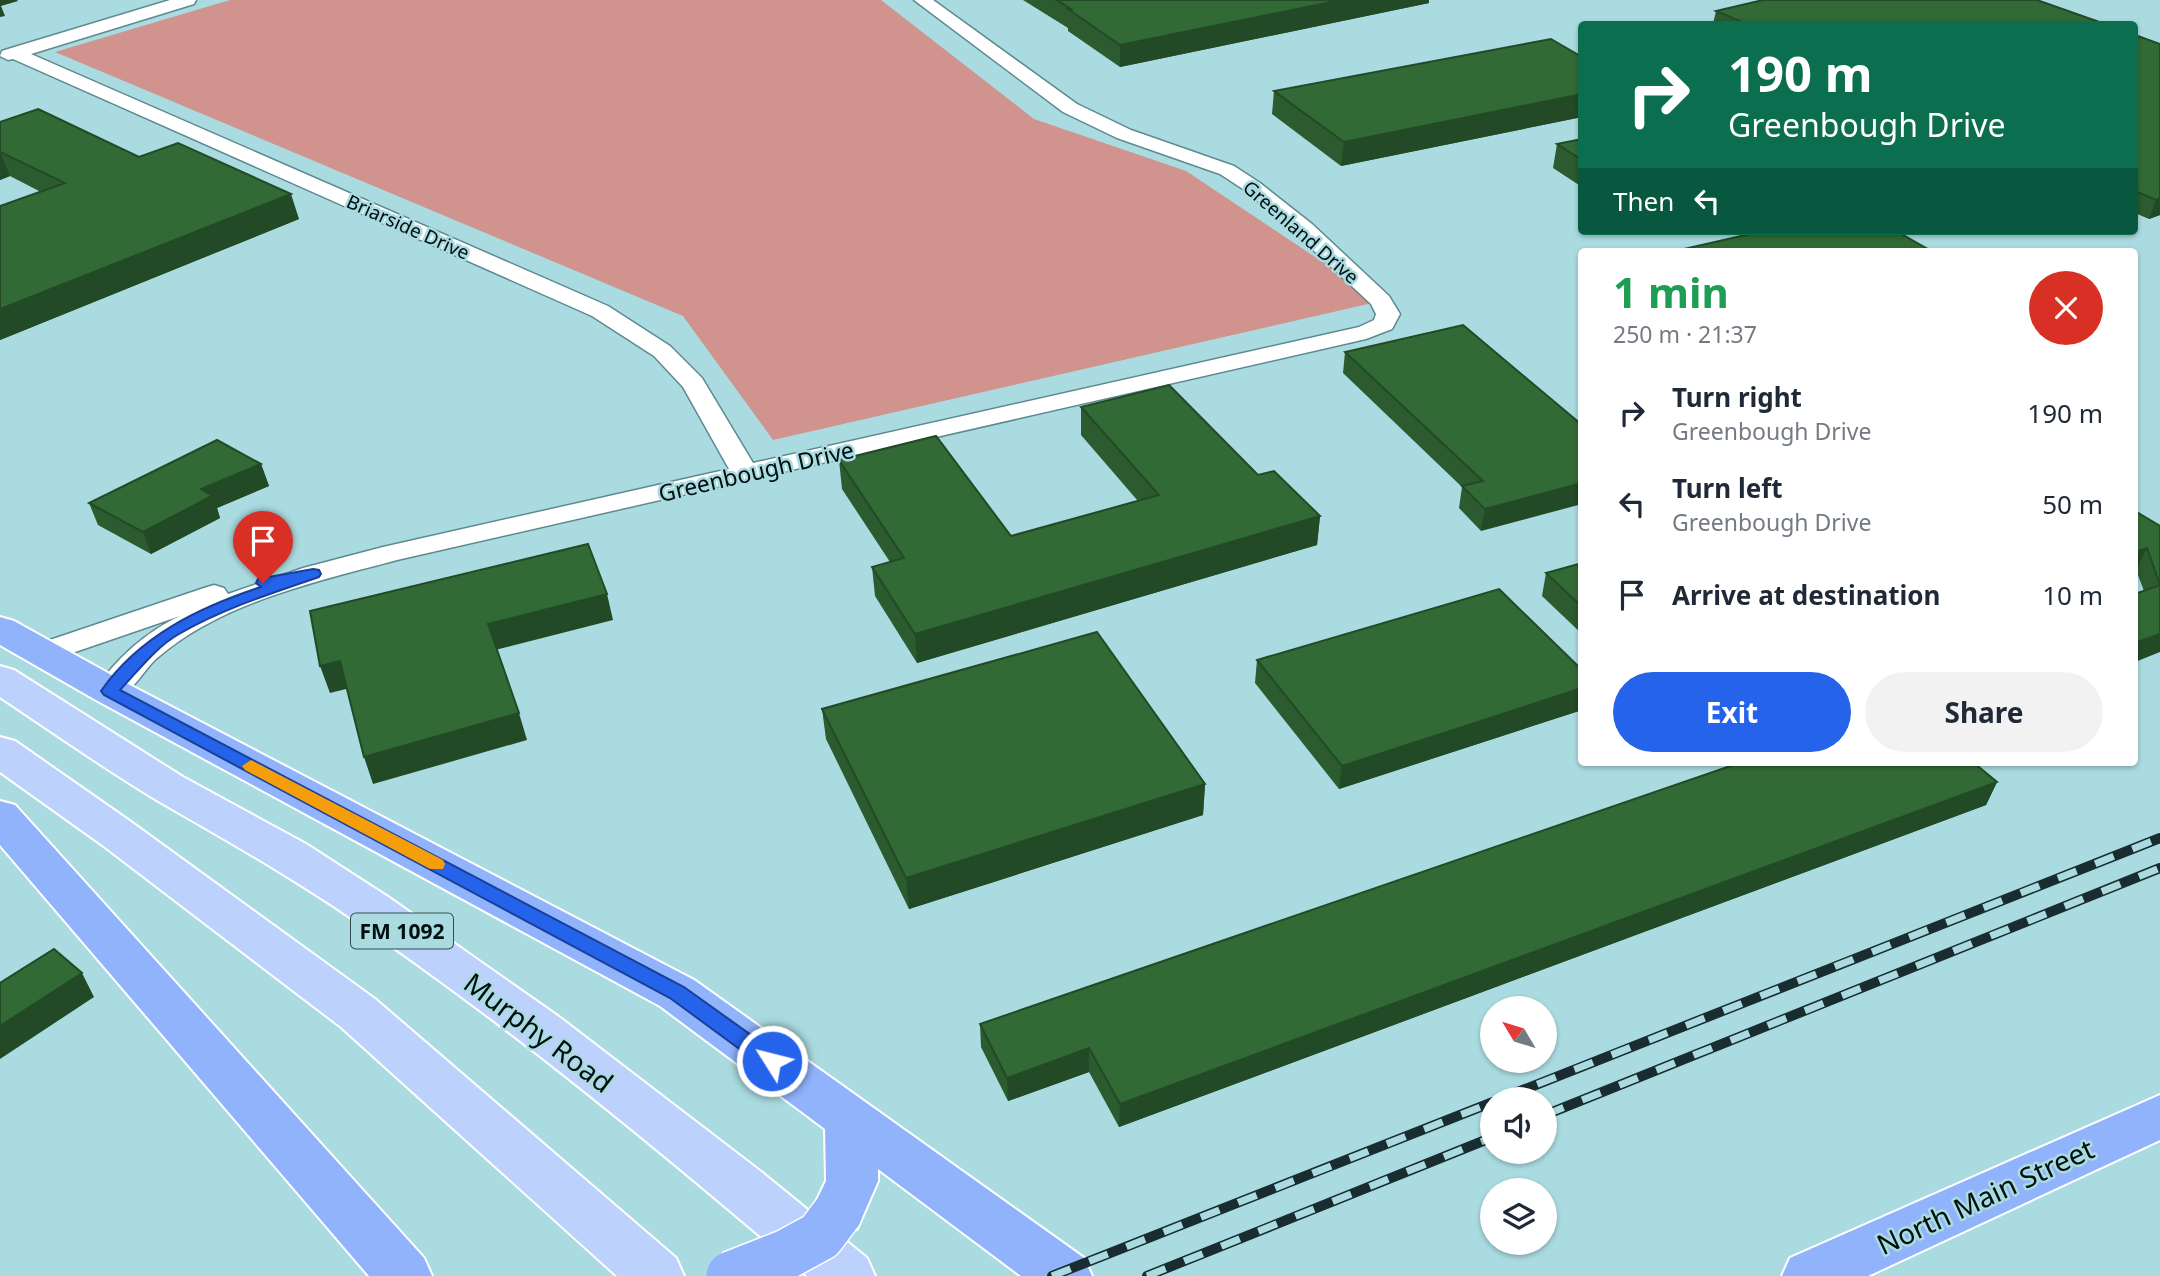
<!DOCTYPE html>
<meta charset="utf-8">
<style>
:root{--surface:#fff;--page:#f2f2f3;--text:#1f2937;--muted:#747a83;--accent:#2563eb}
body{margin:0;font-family:"Noto Sans",sans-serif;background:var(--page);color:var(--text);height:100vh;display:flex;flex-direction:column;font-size:26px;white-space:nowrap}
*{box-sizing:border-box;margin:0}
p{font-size:23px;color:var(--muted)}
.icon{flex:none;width:38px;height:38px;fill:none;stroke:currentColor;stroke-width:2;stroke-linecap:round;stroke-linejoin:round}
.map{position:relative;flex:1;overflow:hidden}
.details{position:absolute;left:1578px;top:248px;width:560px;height:518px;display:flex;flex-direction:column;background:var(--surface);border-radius:7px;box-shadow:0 2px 5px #0004}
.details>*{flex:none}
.hud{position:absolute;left:1578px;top:21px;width:560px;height:214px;border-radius:7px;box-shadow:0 2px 5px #0004;background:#0b6e4f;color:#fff;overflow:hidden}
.needle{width:46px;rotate:308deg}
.buttons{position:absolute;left:1480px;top:996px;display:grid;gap:14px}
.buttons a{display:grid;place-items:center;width:77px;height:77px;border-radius:50%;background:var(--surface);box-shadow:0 2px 5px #0004;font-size:35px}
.pin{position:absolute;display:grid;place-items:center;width:60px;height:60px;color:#fff;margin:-72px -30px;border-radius:50% 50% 50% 0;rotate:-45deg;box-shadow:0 0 7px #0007}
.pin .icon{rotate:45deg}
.me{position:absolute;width:77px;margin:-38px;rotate:306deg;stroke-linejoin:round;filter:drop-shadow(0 0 5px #0008)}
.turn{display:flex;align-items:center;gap:24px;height:147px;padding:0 35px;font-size:32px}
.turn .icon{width:91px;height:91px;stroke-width:2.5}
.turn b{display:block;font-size:49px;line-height:60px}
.then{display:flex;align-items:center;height:66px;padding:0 35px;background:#0003;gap:14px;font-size:26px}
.round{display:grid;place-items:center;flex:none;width:74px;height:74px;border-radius:37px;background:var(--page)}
.summary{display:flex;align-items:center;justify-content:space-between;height:119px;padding:0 35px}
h1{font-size:42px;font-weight:700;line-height:52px;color:#1e9e55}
.primary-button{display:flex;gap:14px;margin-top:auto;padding:14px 35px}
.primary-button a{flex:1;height:80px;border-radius:42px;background:var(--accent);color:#fff;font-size:28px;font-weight:700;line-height:80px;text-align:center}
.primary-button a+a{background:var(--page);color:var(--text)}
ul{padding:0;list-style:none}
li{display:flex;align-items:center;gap:21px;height:91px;padding:0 35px}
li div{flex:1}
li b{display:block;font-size:26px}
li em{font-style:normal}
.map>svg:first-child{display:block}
.green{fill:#d0938d}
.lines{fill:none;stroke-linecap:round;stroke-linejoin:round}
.street-casing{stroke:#5d8a90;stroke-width:3}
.primary-casing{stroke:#fff;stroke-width:4}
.highway-casing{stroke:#fff;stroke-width:4}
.street{fill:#fff;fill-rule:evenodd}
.primary{fill:#bdd1fd;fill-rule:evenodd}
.highway{fill:#91b3fc;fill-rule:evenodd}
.rail-casing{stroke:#192c2f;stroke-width:10}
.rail{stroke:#aadbe0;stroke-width:7;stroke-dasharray:20;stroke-linecap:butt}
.highway-bridge-casing{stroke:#fff;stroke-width:52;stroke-linecap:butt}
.highway-bridge{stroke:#91b3fc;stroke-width:49}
.wall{fill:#2b5b2e}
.shaded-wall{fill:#234a26}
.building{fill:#326a36;stroke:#234a26;stroke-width:2}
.route{fill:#2563eb;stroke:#184099;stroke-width:2}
.slow{fill:#f59e0b}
.labels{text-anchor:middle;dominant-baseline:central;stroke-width:5;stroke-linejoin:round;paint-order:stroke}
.far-street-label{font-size:19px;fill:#010f11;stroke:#aadbe0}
.shield{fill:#aadbe0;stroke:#344c4f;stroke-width:2}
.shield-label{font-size:21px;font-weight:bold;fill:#010f11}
.street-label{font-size:23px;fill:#010f11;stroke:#aadbe0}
.near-street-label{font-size:28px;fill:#010f11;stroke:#aadbe0}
</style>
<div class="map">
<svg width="2160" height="1276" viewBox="0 0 2160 1276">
<rect width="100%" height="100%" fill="#aadbe0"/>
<!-- green -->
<polygon class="green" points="230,0 881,0 1034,119 1186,171 1381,301 773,440 683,316 55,52"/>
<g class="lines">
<!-- street casing -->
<g class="street-casing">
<path id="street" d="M 170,0 L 196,0 L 194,4 L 31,54 L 608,306 L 670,346 L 702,378 L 753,463 L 1359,327 L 1374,320 L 1376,314 L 1371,304 L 1296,234 L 1246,191 L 1220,174 L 1117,138 L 1063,112 L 914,0 L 933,0 L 1077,104 L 1131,130 L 1234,166 L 1260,183 L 1312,224 L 1389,296 L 1400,314 L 1392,329 L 1366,339 L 397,560 C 316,582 221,602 156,659 C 138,676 127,706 99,698 L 95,691 C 114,660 147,631 180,616 L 43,663 L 32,660 L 28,653 L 32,646 L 204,588 L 214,585 L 224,588 L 228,594 L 303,568 L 383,547 L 729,469 L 683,387 L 654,356 L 592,316 L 13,59 L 8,60 L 0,56 L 2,51 L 8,49 Z"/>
</g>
<!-- primary casing -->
<g class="primary-casing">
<g id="primary">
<path d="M 0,666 L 14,670 L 183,777 L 306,844 L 388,897 L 559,1017 L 760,1171 L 867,1258 L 875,1276 L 807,1276 C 661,1151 512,1028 354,920 C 289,875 222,838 155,799 C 102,767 51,731 0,697 Z"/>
<polygon points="0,737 15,741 131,822 375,999 676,1258 684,1276 617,1276 341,1027 101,844 0,772"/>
</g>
</g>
<!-- highway casing -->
<g class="highway-casing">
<g id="highway">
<polygon points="0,617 14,621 124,682 694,980 1084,1258 1092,1276 1021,1276 878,1169 878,1181 857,1229 838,1236 819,1229 811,1212 826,1181 825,1129 660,1006 96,700 0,645"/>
<polygon points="0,801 15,805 424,1258 432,1276 369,1276 0,845"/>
<polygon points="2160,1095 2160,1140 1868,1276 1782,1276 1790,1258"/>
</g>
</g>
<!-- street -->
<use href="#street" class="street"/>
<!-- primary -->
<use href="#primary" class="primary"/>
<!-- highway -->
<use href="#highway" class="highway"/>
<!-- rail casing -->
<g class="rail-casing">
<g id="rail">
<polyline points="1500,1099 2160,838"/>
<polyline points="1545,1115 2160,868"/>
<polyline points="1052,1276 1493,1102"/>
<polyline points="1147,1276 1493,1137"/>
</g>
</g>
<!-- rail -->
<use href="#rail" class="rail"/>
<!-- highway-bridge casing -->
<g class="highway-bridge-casing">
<polyline id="highway-bridge" points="731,1276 787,1254 820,1236 838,1212"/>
</g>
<!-- highway-bridge -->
<use href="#highway-bridge" class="highway-bridge"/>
</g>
<!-- wall -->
<g class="wall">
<polygon points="1023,0 1429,0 1429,3 1120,67 1068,31 1068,28"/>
<polygon points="1716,11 2105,24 1713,24"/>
<polygon points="2135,35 2160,44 2160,215 2149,219 2135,213"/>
<polygon points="1582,57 1582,117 1341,166 1272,114 1274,91"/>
<polygon points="0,122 139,157 299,219 0,340 0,206 41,192 10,176 0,180"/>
<polygon points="1582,139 1582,187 1553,168 1557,144"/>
<polygon points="1345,352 1582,425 1481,531 1459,508 1462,487 1343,373"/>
<polygon points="1081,407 1258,475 1320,516 1317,545 917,663 875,596 872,567 890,562 842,489 839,460 1011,536 1138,501 1081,435"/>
<polygon points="261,464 269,486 217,508 220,518 151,554 98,525 89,503"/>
<polygon points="2135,511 2160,526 2160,652 2144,591 2136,570"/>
<polygon points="1582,563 1582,634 1542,596 1546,573"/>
<polygon points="1257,660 1582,670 1582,710 1339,789 1255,683"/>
<polygon points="822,709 1205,784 1203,815 909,909 826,739"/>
<polygon points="1997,782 1986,805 1119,1127 1089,1072 1008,1101 981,1047 980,1024"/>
</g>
<!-- shaded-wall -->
<g class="shaded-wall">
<polygon points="0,0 17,0 18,1 1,6 5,16 0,17"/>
<polygon points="1341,0 1429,0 1429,3 1120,67 1120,45"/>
<polygon points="1582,94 1582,117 1341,166 1344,142"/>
<polygon points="0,152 10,176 0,180"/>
<polygon points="291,194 299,219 0,340 0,309"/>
<polygon points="2160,198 2160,215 2149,219 2156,200"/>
<polygon points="261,464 269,486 217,508 220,518 151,554 143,532 201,489"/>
<polygon points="1582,483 1582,504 1481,531 1485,509"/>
<polygon points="1320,516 1317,545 917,663 915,634"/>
<polygon points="2147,548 2136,570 2135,570 2135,552"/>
<polygon points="607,594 613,620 495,650 488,624"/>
<polygon points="2160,634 2160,652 2135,662 2135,643"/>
<polygon points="340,661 350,688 330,693 320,666"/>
<polygon points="1582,688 1582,710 1339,789 1342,766"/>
<polygon points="519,713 527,740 373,784 364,757"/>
<polygon points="1997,782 1986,805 1119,1127 1120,1104"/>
<polygon points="1205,784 1203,815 909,909 906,878"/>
<polygon points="82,973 94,997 0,1059 0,1026"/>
<polygon points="1089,1048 1089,1072 1008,1101 1007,1078"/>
</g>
<!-- building -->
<g class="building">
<polygon points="1057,0 1341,0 1120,45 1068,9 1071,9"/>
<polygon points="1763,0 2037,0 2105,24 1747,24 1716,11"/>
<polygon points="2135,35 2160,44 2160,198 2156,200 2135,191"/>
<polygon points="1551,39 1582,57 1582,94 1344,142 1274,91"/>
<polygon points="38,109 139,157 178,143 291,194 0,309 0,206 65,183 0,152 0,122"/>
<polygon points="1582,139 1582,160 1557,144"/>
<polygon points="1763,231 1896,231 1933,252 1671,252"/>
<polygon points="1463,325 1582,425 1582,483 1485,509 1462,486 1483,481 1345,352"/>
<polygon points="1169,385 1258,475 1274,471 1320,516 915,634 872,567 904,558 839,460 936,436 1011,536 1159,495 1081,407"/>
<polygon points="217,440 261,464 201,489 212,496 143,532 89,503"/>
<polygon points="2135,511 2160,526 2160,585 2147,548 2135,552"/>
<polygon points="588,544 607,594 488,624 519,713 364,757 340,661 320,666 310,611"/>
<polygon points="1582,563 1582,607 1546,573"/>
<polygon points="2160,585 2160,634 2135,643 2135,594"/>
<polygon points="1499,589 1582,670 1582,688 1342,766 1257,660"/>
<polygon points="1097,632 1205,784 906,878 822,709"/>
<polygon points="1739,763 1974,763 1997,782 1120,1104 1089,1048 1007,1078 980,1024"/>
<polygon points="54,949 82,973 0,1026 0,983"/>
</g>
<!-- route -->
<path class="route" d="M 313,569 L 319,570 L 321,574 L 319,577 C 272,593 222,609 179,634 C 156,647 138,671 120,690 L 684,987 L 779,1055 L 782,1061 L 779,1067 L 772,1070 L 764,1067 L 670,998 L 104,695 L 101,691 C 139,636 200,607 261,587 L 256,583 L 258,579 Z"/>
<!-- slow -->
<polygon class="slow" points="251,760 443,860 445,864 443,869 430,869 245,770 242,766"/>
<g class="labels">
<!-- far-street labels -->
<g class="far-street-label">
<text transform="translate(408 227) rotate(24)">Briarside Drive</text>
<text transform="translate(1301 232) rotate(41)">Greenland Drive</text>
</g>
<!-- shield labels -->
<rect class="shield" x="351" y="913.5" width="102" height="35" rx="5"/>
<g class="shield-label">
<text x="402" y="931">FM 1092</text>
</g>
<!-- street labels -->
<g class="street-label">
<text transform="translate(756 471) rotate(-13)">Greenbough Drive</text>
</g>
<!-- near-street labels -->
<g class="near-street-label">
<text transform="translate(539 1032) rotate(37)">Murphy Road</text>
<text transform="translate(1985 1196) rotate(-25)">North Main Street</text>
</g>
</g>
</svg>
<div class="buttons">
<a><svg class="needle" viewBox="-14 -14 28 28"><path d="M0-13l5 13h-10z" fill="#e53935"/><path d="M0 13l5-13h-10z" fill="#747a83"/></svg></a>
<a><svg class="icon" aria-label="sound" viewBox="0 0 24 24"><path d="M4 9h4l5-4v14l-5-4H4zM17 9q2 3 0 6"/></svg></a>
<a><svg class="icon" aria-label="layers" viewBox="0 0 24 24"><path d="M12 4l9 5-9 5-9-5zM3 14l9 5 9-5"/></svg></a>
</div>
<div class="pin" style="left:263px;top:583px;background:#d93025"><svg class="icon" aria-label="arrive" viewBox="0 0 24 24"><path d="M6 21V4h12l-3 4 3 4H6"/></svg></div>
<svg class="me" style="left:772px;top:1061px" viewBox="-20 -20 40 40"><circle r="17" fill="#2563eb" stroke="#fff" stroke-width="3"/><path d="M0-11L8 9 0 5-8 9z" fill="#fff"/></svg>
<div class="hud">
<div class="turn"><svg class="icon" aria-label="right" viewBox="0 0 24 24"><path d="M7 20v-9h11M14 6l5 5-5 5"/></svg><div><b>190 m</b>Greenbough Drive</div></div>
<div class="then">Then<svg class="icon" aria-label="left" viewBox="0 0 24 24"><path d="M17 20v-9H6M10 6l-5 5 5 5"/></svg></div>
</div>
<section class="details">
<div class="summary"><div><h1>1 min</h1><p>250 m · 21:37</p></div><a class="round" style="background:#d93025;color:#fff"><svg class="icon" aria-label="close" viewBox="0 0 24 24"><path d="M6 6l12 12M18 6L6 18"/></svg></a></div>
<ul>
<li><svg class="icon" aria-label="right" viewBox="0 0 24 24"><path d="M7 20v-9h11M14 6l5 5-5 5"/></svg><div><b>Turn right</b><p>Greenbough Drive</p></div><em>190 m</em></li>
<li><svg class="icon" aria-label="left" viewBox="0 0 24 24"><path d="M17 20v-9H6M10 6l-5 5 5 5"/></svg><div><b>Turn left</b><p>Greenbough Drive</p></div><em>50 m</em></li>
<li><svg class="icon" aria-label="arrive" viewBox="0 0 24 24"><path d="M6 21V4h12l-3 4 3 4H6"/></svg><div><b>Arrive at destination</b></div><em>10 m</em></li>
</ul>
<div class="primary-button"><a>Exit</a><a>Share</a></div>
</section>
</div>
